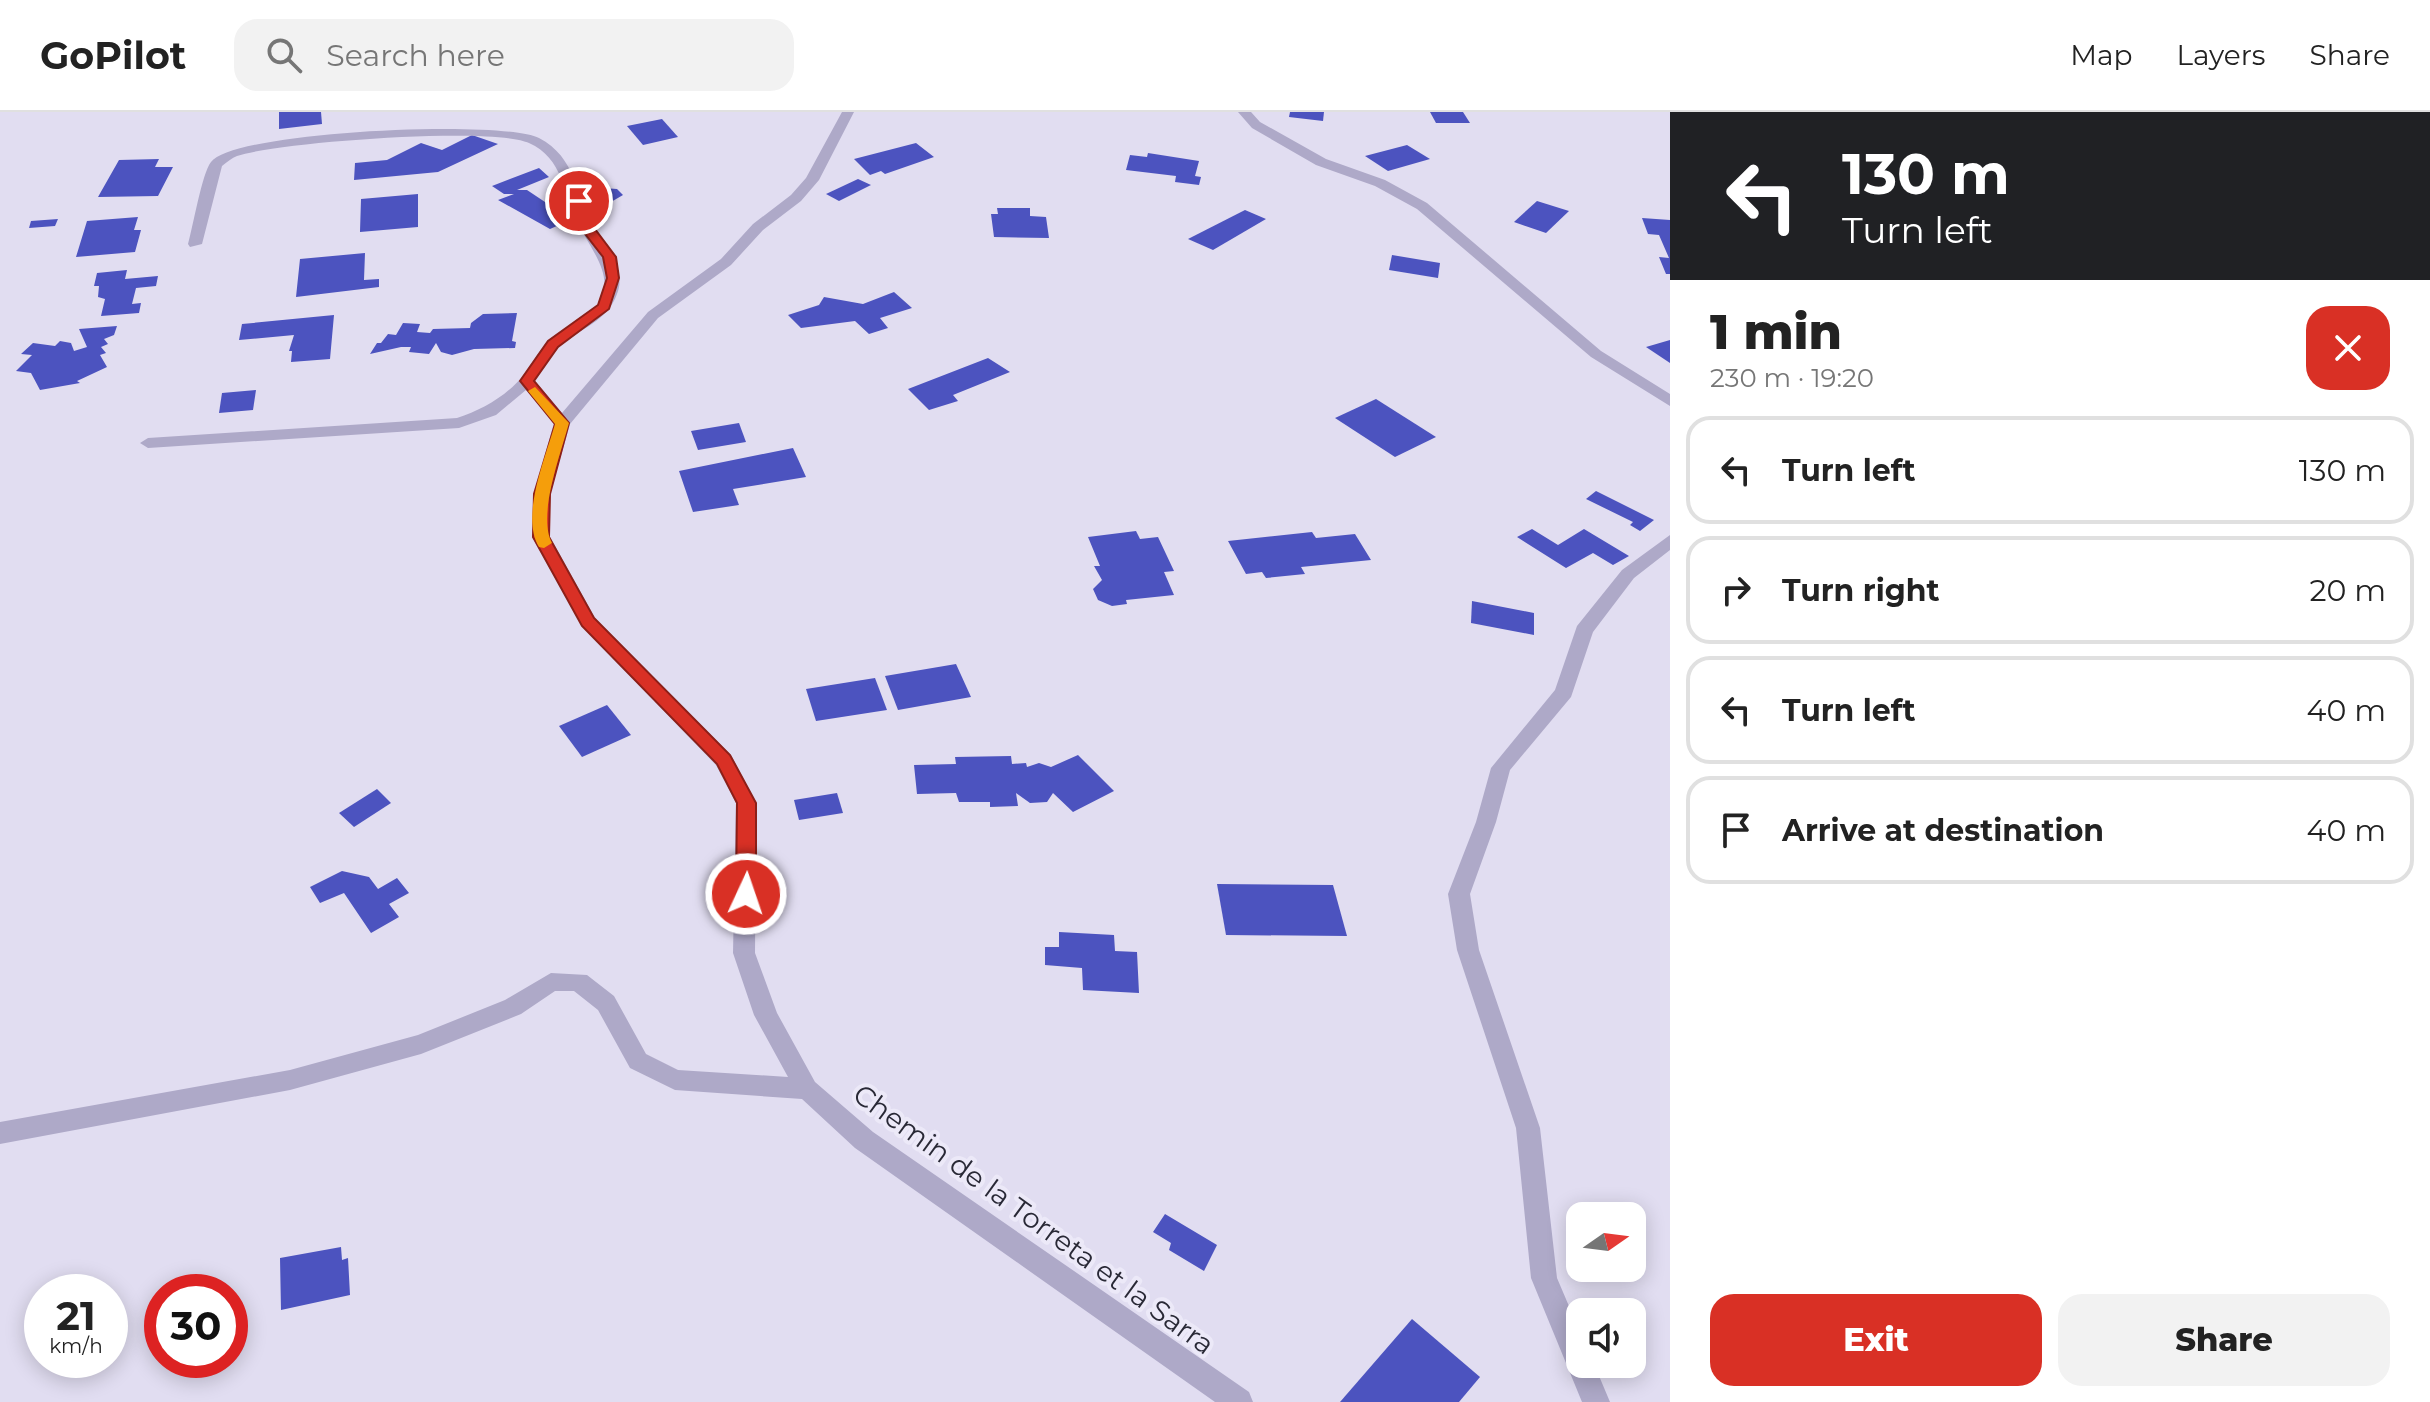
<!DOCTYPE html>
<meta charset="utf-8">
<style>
:root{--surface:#fff;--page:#f2f2f2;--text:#222;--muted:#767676;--line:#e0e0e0;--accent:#d93025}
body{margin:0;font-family:Montserrat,sans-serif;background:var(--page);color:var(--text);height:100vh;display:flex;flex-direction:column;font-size:30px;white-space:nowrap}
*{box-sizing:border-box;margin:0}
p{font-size:26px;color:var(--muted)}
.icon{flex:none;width:44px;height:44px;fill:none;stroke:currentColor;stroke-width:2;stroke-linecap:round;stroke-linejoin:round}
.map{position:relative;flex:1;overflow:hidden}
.details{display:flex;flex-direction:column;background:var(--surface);width:760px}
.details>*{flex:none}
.hud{background:#202124;color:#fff;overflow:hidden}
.needle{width:52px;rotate:76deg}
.controls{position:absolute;left:1566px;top:1090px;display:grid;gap:16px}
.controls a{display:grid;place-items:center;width:80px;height:80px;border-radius:16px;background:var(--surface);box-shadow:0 4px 20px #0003;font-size:40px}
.speed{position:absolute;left:24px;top:1162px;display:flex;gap:16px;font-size:40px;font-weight:700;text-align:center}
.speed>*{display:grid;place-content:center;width:104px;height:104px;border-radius:50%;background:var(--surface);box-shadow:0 4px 20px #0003;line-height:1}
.speed small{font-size:20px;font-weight:400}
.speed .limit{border:12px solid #d22;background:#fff;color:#111}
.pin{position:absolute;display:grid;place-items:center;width:68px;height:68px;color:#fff;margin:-34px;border:4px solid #fff;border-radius:50%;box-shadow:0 2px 8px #0007}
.me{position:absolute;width:88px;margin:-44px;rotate:3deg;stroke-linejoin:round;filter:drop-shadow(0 0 6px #0008)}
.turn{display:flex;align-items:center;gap:28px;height:168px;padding:0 40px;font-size:36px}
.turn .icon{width:104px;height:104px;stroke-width:2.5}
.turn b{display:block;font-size:56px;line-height:68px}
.round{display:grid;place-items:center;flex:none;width:84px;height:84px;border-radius:24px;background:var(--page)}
.headline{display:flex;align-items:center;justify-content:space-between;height:136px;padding:0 40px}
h1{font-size:48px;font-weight:800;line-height:60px}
.cta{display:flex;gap:16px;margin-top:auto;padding:16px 40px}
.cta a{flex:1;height:92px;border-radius:24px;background:var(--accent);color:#fff;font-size:32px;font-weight:800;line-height:92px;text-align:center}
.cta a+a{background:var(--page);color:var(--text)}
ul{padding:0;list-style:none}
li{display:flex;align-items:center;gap:24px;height:108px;margin:0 16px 12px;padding:0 24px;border:4px solid var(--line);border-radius:24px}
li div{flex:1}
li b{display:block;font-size:30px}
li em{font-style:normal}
header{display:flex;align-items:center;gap:48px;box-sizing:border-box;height:112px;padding:0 40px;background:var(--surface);border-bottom:2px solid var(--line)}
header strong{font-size:38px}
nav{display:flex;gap:44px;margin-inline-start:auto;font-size:28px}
.search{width:560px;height:72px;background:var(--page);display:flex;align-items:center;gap:20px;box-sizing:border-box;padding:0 28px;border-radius:24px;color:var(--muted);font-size:30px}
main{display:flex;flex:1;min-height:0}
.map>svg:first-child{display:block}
.building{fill:#4c53bf}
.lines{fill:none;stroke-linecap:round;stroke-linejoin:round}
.minor{fill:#aea9c8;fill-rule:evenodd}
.route{fill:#d93025;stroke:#8d1f18;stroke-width:2}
.slow{fill:#f59e0b}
.labels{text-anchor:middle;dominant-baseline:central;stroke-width:8;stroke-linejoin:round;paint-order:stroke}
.near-street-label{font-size:28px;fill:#292936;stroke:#ece9f8}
</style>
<header>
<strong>GoPilot</strong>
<div class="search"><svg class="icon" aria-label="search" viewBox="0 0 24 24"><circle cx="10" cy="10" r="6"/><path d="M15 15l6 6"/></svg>Search here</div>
<nav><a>Map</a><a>Layers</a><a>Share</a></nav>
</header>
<main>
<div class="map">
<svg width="1670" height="1290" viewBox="0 0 1670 1290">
<rect width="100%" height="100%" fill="#e1ddf1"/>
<!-- building -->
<g class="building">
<polygon points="279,0 321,0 322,12 279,17"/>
<polygon points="1290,0 1324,0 1323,9 1289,5"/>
<polygon points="1430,0 1463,0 1470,11 1436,11"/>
<polygon points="662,7 678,25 643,33 627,14"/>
<polygon points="472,23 498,32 438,60 354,68 355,51 387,48 421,31 442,38"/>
<polygon points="916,31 934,45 885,62 881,59 870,63 854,47"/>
<polygon points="1407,33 1430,47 1388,59 1365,44"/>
<polygon points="1148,41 1199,49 1195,64 1201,65 1199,73 1175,70 1176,64 1126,58 1130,43 1147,45"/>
<polygon points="159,47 155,55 173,55 158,84 98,85 119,48"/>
<polygon points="539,56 549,65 517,78 527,78 551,94 557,92 570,100 559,104 568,109 550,117 498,88 514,82 504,82 492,74"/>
<polygon points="858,67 871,73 839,89 826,82"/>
<polygon points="603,76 617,77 623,83 611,90 595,87 595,80"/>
<polygon points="418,82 418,115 360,120 361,87"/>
<polygon points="1537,89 1569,99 1546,121 1514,110"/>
<polygon points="997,96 1030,96 1030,104 1046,105 1049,126 994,125 991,102 998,102"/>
<polygon points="1245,98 1266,107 1213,138 1188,127"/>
<polygon points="138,105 134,118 141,118 135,140 76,145 87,109"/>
<polygon points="1642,106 1670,108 1670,162 1666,162 1659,145 1669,146 1659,123 1648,122"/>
<polygon points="58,107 55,114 29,116 31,109"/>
<polygon points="365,141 364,168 379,167 379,175 296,185 300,147"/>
<polygon points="1392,143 1440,151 1438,166 1389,158"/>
<polygon points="127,158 125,167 158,164 156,174 136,176 132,192 141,191 139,201 101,204 105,187 98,185 99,174 94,174 97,161"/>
<polygon points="894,180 912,196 880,206 888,216 869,222 855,209 801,216 788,203 819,193 824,185 863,192"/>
<polygon points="517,201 512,229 516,230 515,236 474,237 452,243 441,240 436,231 429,242 409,240 411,235 401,235 370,242 377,231 381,231 388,222 396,223 403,211 420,212 417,220 430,221 433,217 470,216 471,211 483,202"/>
<polygon points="334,203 330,247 291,250 292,239 289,239 294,223 239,228 242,212"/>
<polygon points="117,214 114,223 104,227 108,232 101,235 106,241 100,243 107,255 77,269 80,271 40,278 31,261 16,259 32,243 21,242 33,231 55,234 60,229 71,231 74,239 87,235 79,217"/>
<polygon points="1670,228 1670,251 1646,235"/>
<polygon points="988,246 1010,260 953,283 958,289 929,298 908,277"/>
<polygon points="256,278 253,298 219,301 222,281"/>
<polygon points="1376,287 1436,325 1395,345 1335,306"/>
<polygon points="739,311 746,330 698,338 691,319"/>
<polygon points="793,336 806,365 733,377 739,393 693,400 679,359"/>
<polygon points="1596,379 1654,408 1640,419 1630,413 1633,410 1586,387"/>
<polygon points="1532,417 1558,433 1584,417 1629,444 1613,453 1593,441 1566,456 1517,425"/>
<polygon points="1136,419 1140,427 1158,425 1174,459 1164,460 1174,483 1126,488 1127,492 1112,494 1098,488 1093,477 1102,468 1094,454 1100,454 1088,425"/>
<polygon points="1312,420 1316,426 1355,422 1371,448 1301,455 1305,462 1266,466 1262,460 1246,462 1228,429"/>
<polygon points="1472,489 1534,501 1534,523 1471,511"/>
<polygon points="956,552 971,585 898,598 885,564"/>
<polygon points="875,566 887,598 816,609 806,577"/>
<polygon points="607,593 631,623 582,645 559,614"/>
<polygon points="1078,643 1114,679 1073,700 1053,681 1047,690 1030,691 1016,681 1018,694 990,695 990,690 959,690 956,681 917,682 914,653 956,652 955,645 1011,644 1012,652 1026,651 1027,655 1039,651 1051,655"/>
<polygon points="377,677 391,691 354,715 339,701"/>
<polygon points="837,681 843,701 799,708 794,688"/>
<polygon points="342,759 369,765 378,777 397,766 409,781 389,792 399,805 371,821 344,781 320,791 310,775"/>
<polygon points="1217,772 1333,773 1347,824 1226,823"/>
<polygon points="1059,820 1114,823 1115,839 1137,840 1139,881 1083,878 1082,856 1045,853 1045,835 1059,835"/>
<polygon points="1165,1102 1217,1133 1204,1159 1169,1138 1171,1131 1153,1120"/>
<polygon points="341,1135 342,1148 348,1146 350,1183 281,1198 280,1146"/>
<polygon points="1412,1207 1480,1265 1459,1290 1340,1290"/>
</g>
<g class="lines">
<!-- minor -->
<g class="minor">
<path d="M 842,0 L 854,0 L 819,68 L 801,89 L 763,118 L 731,153 L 658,206 L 570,312 L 550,382 L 550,425 L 595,506 L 731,643 L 756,691 L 755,841 L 777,901 L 815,970 L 873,1020 L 1249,1280 L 1253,1290 L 1215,1290 L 855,1036 L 802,987 L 675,978 L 630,956 L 598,898 L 574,879 L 555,879 L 521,902 L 421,942 L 290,978 L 0,1032 L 0,1010 L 290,958 L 418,923 L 505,888 L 551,861 L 587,863 L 614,884 L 646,942 L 678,958 L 788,965 L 754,903 L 733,841 L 736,691 L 716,653 L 582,514 L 532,425 L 534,382 L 554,311 L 526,278 L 496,303 L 459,316 L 148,336 L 140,331 L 148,326 L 457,306 C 482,298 505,285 523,264 C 532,253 537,240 548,230 C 559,218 575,212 588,202 C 624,173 592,141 578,111 C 564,82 563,46 529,31 C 493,14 278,30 237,44 C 232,46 227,50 222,54 L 202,132 L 190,135 L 188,132 C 193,115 202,61 211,50 C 234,19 502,7 539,26 C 576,45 577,84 594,117 C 605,137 627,157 617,182 C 607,210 580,216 560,234 C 550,244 543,257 535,269 L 562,301 L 648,200 L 721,147 L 753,112 L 791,83 L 806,66 Z"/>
<polygon points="1238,0 1251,0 1260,10 1326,47 1385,68 1427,91 1601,239 1670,282 1670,294 1591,245 1417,97 1375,74 1316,53 1252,16"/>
<polygon points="1670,423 1670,438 1634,466 1593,520 1571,585 1510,658 1496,710 1470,782 1479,838 1540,1016 1557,1166 1580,1220 1580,1252 1594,1252 1610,1290 1582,1290 1531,1166 1516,1016 1457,838 1448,782 1476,710 1491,656 1555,578 1577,514 1622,458"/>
</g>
</g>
<!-- route -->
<polygon class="route" points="579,86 585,89 592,113 616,145 619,166 609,197 558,235 534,269 569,311 550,382 549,425 594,506 730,643 756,691 756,782 746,790 736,782 737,691 717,652 582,514 533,425 534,382 555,312 520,269 548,229 598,193 607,166 603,145 579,114 573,89"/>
<!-- slow -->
<path class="slow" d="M 535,275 L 569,311 C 561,341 537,403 552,431 L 544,436 L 539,435 C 520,405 546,344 555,312 L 528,279 Z"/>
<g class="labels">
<!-- near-street labels -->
<g class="near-street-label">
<text transform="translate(1034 1107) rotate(36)">Chemin de la Torreta et la Sarra</text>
</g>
</g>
</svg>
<div class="controls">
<a><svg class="needle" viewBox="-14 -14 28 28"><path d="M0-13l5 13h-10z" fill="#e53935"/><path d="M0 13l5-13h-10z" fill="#767676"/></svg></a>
<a><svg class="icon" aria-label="sound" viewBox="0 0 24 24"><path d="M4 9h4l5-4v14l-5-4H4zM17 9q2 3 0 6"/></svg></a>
</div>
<div class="speed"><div>21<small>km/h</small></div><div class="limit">30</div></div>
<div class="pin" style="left:579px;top:89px;background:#d93025"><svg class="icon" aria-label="arrive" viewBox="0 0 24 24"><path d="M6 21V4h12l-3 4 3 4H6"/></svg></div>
<svg class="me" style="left:746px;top:782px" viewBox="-20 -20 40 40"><circle r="17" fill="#d93025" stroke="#fff" stroke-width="3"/><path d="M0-11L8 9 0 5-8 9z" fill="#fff"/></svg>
</div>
<section class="details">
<div class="hud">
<div class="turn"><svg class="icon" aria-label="left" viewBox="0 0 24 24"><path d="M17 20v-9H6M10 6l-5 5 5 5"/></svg><div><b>130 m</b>Turn left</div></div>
</div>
<div class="headline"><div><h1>1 min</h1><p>230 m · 19:20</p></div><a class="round" style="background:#d93025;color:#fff"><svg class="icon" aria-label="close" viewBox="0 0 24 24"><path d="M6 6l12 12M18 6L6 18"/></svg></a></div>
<ul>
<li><svg class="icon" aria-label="left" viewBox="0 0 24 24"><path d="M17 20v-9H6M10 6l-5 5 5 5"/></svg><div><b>Turn left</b></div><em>130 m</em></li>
<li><svg class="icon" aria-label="right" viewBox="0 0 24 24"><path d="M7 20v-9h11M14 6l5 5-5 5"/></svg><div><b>Turn right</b></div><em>20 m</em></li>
<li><svg class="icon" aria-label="left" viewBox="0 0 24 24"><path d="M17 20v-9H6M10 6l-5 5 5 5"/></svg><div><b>Turn left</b></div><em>40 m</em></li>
<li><svg class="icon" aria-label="arrive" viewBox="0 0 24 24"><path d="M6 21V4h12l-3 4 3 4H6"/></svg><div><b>Arrive at destination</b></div><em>40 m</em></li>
</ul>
<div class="cta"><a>Exit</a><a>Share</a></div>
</section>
</main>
